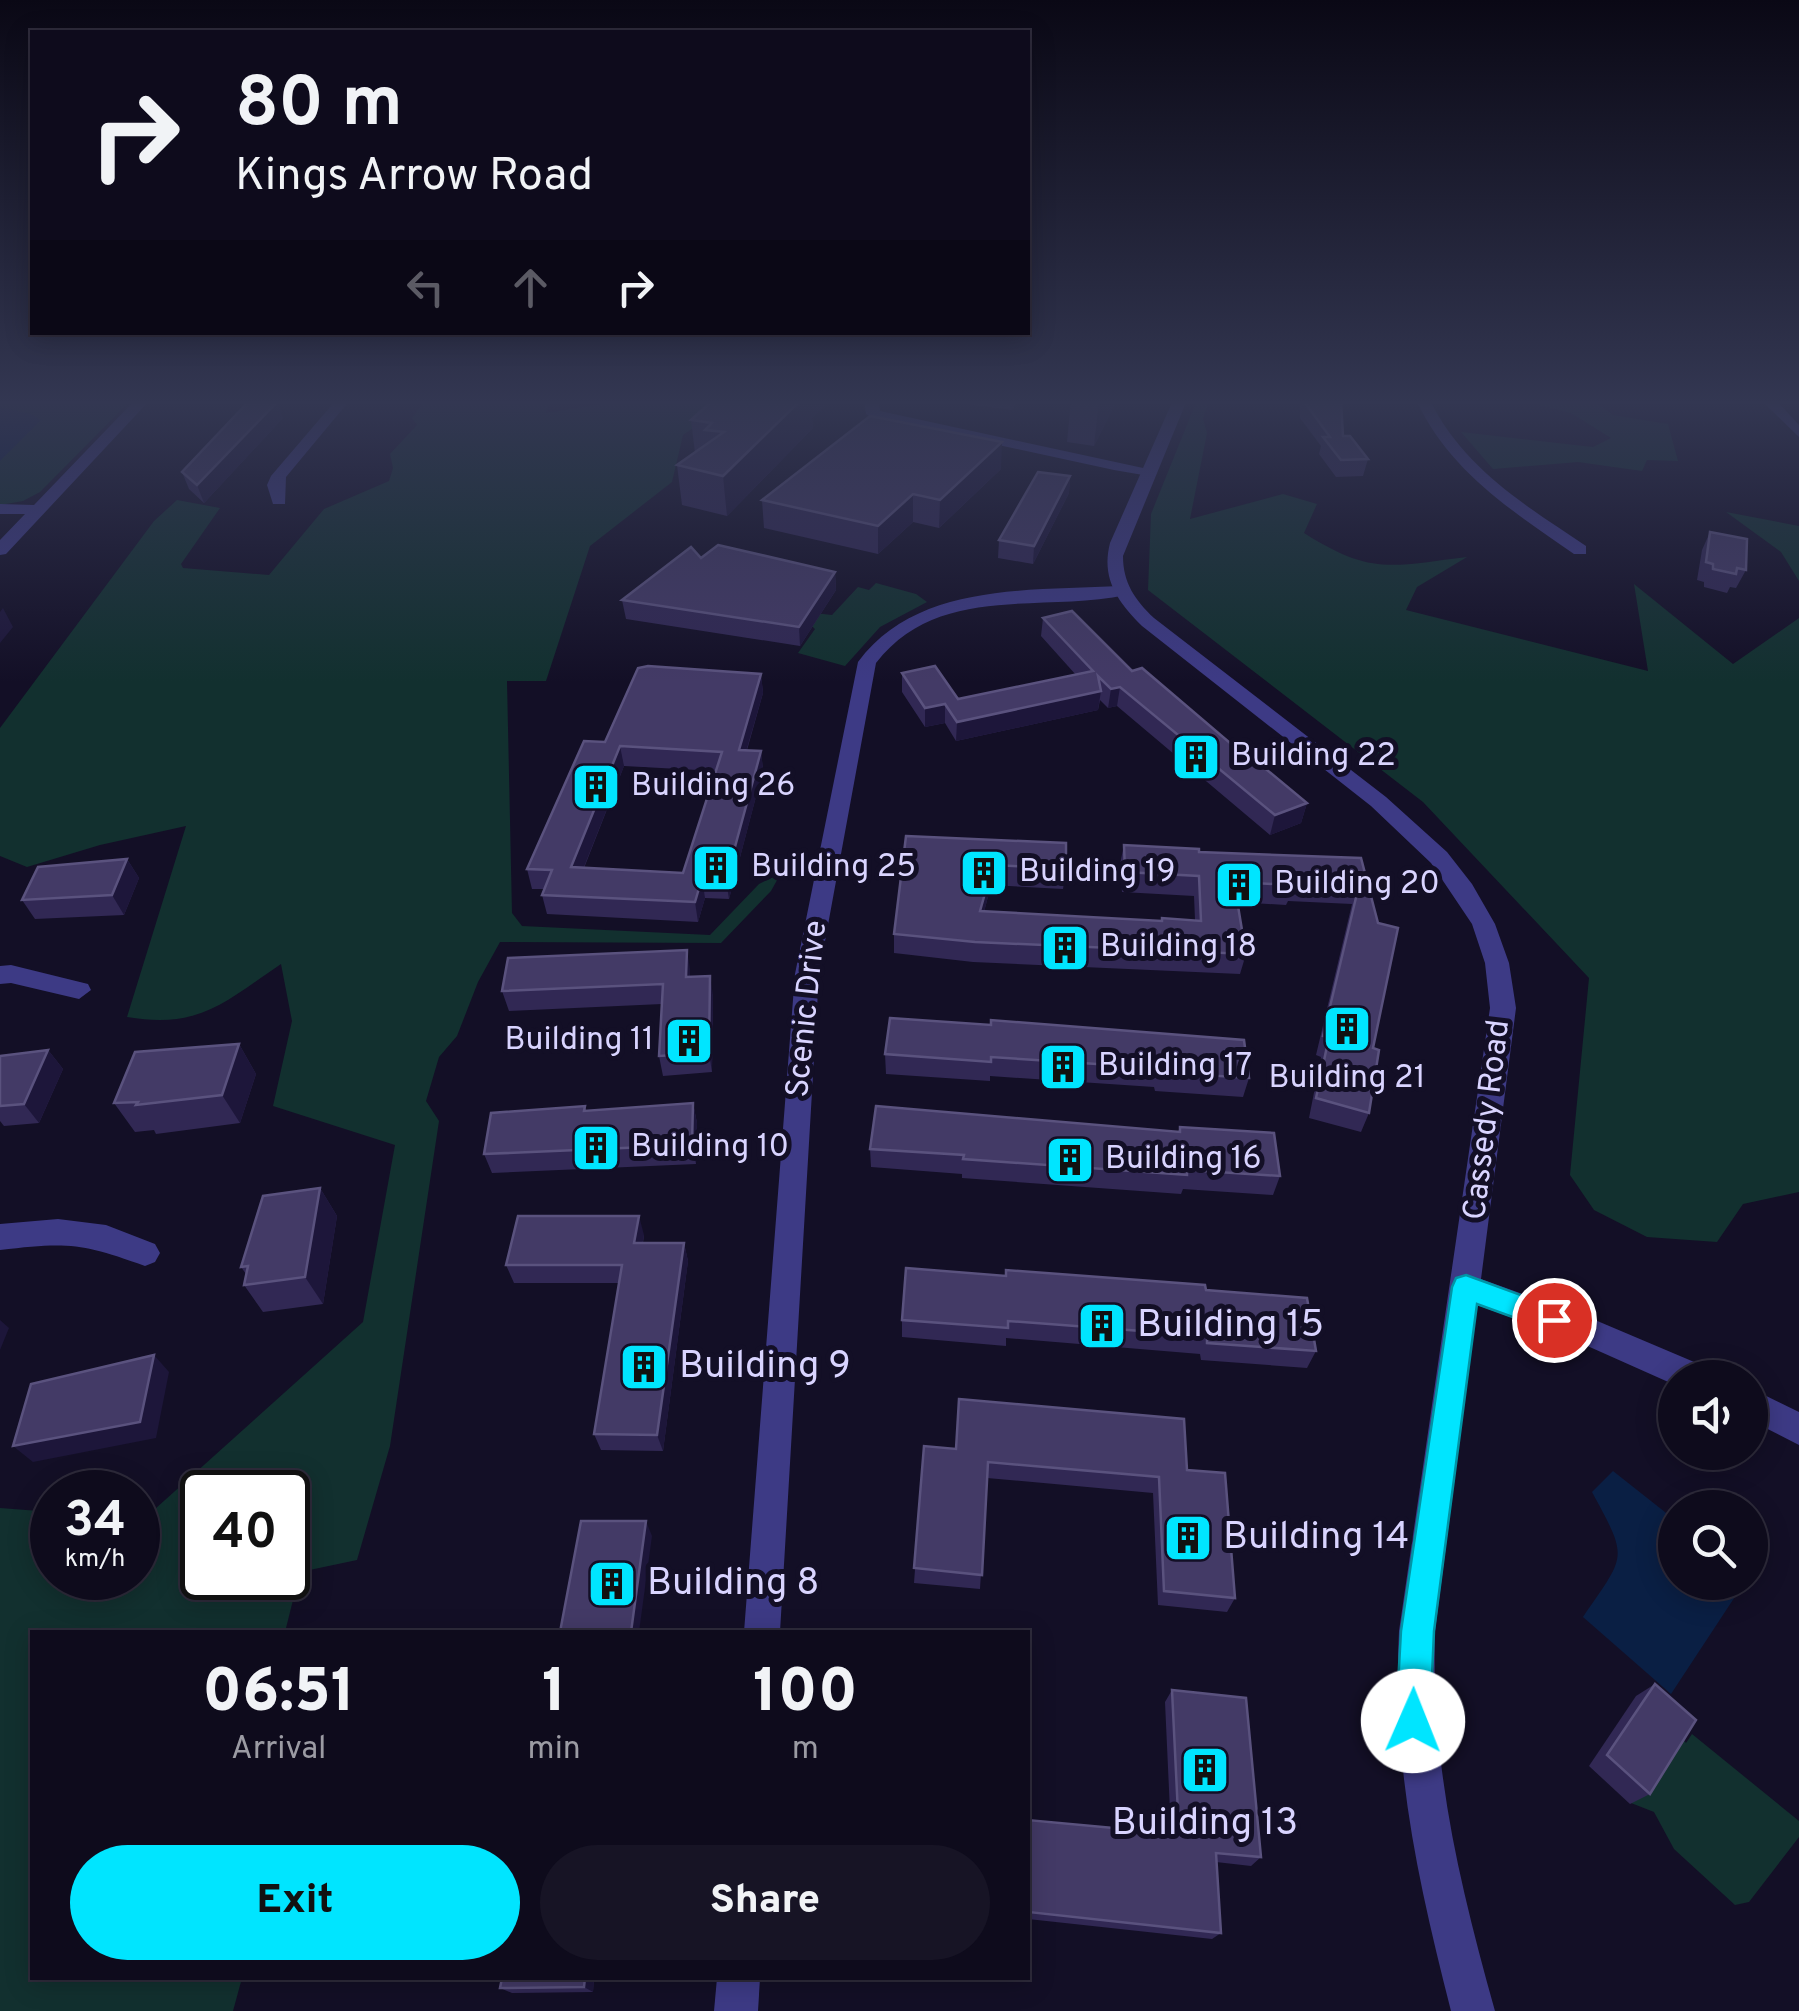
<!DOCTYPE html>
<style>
:root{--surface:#0e0b1c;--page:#171425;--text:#f1f3f6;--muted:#9b9ba3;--line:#2e2b3b;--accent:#00e5ff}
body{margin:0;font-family:Overpass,sans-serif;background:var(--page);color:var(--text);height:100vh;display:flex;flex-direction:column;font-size:38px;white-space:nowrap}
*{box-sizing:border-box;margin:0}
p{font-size:32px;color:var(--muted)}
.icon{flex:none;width:55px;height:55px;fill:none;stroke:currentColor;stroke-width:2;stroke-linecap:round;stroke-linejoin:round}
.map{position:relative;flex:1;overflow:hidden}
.details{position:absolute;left:30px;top:1630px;width:1000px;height:350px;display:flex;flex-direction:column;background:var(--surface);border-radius:0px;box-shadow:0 5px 25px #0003,0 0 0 2px var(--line)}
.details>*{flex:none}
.guide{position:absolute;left:30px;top:30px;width:1000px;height:305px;border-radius:0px;box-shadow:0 5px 25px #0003,0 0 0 2px var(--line);background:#0e0b1c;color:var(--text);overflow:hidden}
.controls{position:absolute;left:1658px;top:1360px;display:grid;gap:20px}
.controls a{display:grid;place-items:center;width:110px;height:110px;border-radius:50%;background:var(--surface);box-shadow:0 5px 25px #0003,0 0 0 2px var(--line);font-size:50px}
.speed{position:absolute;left:30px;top:1470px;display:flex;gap:20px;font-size:50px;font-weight:700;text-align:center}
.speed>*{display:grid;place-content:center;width:130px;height:130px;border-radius:50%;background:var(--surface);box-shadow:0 5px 25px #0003,0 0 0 2px var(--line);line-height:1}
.speed small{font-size:25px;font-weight:400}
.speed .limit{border:5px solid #111;border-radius:15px;background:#fff;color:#111}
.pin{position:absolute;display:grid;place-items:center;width:85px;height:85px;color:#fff;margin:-42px;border:5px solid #fff;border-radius:50%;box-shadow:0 2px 10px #0007}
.me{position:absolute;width:110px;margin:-55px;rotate:1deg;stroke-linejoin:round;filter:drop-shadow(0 0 8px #0008)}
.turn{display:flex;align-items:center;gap:35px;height:210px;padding:0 40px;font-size:45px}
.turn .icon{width:130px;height:130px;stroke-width:2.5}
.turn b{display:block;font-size:70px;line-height:85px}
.lanes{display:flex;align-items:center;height:95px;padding:0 40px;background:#0003;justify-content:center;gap:50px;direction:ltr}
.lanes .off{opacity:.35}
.eta{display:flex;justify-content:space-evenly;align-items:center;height:170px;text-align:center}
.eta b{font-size:60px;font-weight:800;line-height:70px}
.action{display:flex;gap:20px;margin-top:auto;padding:20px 40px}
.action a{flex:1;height:115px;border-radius:60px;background:var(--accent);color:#111;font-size:40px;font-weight:800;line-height:115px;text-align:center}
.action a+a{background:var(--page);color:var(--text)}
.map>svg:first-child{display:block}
.green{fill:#12302f;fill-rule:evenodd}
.water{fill:#0a1f44}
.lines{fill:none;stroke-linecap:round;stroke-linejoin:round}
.minor{fill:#3d3a85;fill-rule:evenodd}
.tertiary{fill:#3d3a85;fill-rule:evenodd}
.wall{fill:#312854;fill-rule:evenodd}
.shaded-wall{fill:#1d163a}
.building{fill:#433a66;stroke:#5a527e;stroke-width:2.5;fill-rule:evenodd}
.route{fill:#00e5ff;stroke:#0095a6;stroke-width:2.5}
.labels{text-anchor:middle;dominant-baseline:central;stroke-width:10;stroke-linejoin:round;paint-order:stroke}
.poi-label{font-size:32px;fill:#d9d4ff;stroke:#130f26;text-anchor:start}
.street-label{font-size:32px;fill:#d9d4ff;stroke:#130f26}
.near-poi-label{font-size:38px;fill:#d9d4ff;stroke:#130f26;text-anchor:start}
</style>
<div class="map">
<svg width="1799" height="2011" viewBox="0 0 1799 2011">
<rect width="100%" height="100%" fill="#130f26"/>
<!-- green -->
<g class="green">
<polygon points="0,400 131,400 40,492 23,501 0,505"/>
<path d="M 425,400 L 550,400 L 546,413 L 626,400 L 734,400 L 683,435 L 672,482 L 590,546 L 546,681 L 507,681 L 512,913 L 522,926 L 710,935 L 759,884 L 781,873 L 771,891 L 721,943 L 500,942 L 478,982 L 457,1036 L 439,1057 L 426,1101 L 439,1121 L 390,1446 L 357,1560 L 300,1572 L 285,1632 L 32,1632 L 32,1978 L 242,1978 L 233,2011 L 0,2011 L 0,1508 L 52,1512 L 52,1578 L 138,1578 L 138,1518 L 145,1518 L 363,1322 L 395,1145 L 273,1106 L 292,1021 L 281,964 C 223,1003 200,1029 127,1017 L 186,826 L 100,845 L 27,867 L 0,856 L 0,728 L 154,521 L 177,500 L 220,508 L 181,564 L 183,568 L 269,575 L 324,509 L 389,481 L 393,468 L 390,454 L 417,425 L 412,418 ZM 202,1492 L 288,1492 L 288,1578 L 202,1578 Z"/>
<path d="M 1197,400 L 1209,400 L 1203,419 L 1207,433 L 1190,519 L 1283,494 L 1317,504 L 1304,533 C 1372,576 1391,566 1467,557 L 1417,587 L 1406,610 L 1648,671 L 1634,584 L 1733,664 L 1799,618 L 1799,1192 L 1743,1204 L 1717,1242 L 1647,1237 L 1594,1210 L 1570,1175 L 1589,978 L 1423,802 L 1148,590 L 1151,514 Z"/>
<polygon points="1519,400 1592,400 1613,415 1668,424 1678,461 1647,460 1642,471 1578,462 1493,469 1461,432 1593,447 1611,438 1571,413"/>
<polygon points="1726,512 1799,526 1799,581 1781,552"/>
<polygon points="876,583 916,594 927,602 880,627 845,666 798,653 815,629 796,611 832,615 858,587 869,590"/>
<polygon points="1676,1732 1686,1743 1692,1734 1799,1821 1799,1837 1749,1902 1735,1905 1674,1849 1654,1812 1631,1803"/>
</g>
<!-- water -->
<g class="water">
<polygon points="0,407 31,414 41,420 0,461"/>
<path d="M 1613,1471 L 1675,1520 L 1675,1582 L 1744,1583 L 1671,1694 L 1583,1617 C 1626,1554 1629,1560 1592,1492 Z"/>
</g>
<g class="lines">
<!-- minor -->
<g class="minor">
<polygon points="135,400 150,400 6,554 0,555 0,540 25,514 0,514 0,504 34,505"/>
<polygon points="336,400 350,400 286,477 285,504 273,504 267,485 271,476"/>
<polygon points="864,400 878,400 880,411 1157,471 1149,476 1114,470 873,418 866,414"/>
<path d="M 1416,400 L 1430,400 C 1463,468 1525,505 1586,546 L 1586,554 L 1574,554 C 1511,510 1450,472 1416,400 Z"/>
<polygon points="1761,400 1776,400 1799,425 1799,437"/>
<path d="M 1120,586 L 1126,587 L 1126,595 C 1040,613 938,583 876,663 L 819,974 L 780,1632 L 744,1632 L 795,974 L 858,662 C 917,582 1030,591 1120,586 Z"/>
<polygon points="11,965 88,984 91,990 79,999 11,983 0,984 0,966"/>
<path d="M 58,1219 L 106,1225 L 155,1244 L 160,1253 L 155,1262 L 145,1266 C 82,1243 67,1242 0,1250 L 0,1224 Z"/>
<polygon points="717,1978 760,1978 758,2011 714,2011"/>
</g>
<!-- tertiary -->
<g class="tertiary">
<path d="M 1173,400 L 1187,400 L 1123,556 C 1123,583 1135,600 1154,618 L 1386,797 L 1447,852 L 1472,884 L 1495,924 L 1509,963 L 1516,1008 L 1481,1279 L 1595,1320 L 1706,1367 L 1711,1378 L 1675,1378 L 1675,1385 L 1574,1340 L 1477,1305 L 1435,1631 C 1431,1766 1459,1882 1495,2011 L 1451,2011 C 1418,1881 1392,1766 1399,1631 L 1490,1008 L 1485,963 L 1472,924 L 1431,863 L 1371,806 L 1142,626 C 1117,601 1101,578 1110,543 Z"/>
<polygon points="1750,1388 1799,1412 1799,1445 1750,1420"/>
</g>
</g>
<!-- wall -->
<g class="wall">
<polygon points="713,400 831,400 812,418 813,428 727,516 682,505 677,465 695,453 691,420"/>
<polygon points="937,400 1019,400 1012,410"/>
<polygon points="1071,400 1117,400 1094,446 1067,442"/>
<polygon points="1300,400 1341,400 1343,436 1368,459 1363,476 1336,477 1319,454 1321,446 1300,418"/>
<polygon points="283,418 204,503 189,489 182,472"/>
<polygon points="1001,469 939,528 913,522 878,554 764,528 762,500"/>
<polygon points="1070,476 1069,493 1033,564 998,558 999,540"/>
<polygon points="1710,532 1746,570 1736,588 1730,587 1727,593 1704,587 1704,582 1697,580 1702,550"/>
<polygon points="701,558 835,572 836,590 800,646 626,619 622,600"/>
<polygon points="1043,618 1132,671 1307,803 1301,823 1270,835 1117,706 1108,708 1100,700 1098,710 956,741 945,723 925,727 902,692 902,673 958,699 1076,675 1041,636"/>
<path d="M 761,674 L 763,693 L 747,750 L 761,751 L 763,770 L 729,899 L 705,898 L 698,922 L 547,914 L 542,895 L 544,889 L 532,889 L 527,869 L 605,742 ZM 624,766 L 716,771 L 683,873 L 584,868 Z"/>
<polygon points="906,836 1066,869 1063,889 991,885 984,912 1161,921 1162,918 1195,920 1194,896 1122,892 1120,864 1124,845 1199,852 1361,858 1373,1048 1369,1113 1361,1132 1309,1118 1321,1057 1316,1055 1352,904 1288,901 1286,905 1237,902 1246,954 1240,974 973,962 894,953 894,934"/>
<polygon points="127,859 139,878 124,915 35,919 22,900"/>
<polygon points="687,950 690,977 713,995 712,1072 663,1076 659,1056 662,1004 509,1011 502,991"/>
<polygon points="890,1018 1249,1078 1243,1097 1155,1091 1154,1087 990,1076 990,1081 886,1074 885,1054"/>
<polygon points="239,1044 256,1074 240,1123 156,1134 154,1130 135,1132 114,1103"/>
<polygon points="48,1050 63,1069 39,1123 4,1126 0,1121 0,1056"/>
<polygon points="693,1103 697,1123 696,1164 492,1173 484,1154 585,1106 586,1111"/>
<polygon points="1180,1127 1280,1176 1273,1195 1183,1189 1181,1194 962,1178 962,1174 871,1167 870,1149 1178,1132"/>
<polygon points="320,1188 337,1216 323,1304 263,1312 244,1285 246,1274 241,1267"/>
<polygon points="644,1235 643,1243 684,1243 688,1261 663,1451 601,1450 594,1434 620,1283 514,1283 506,1265"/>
<polygon points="1206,1290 1316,1351 1307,1368 1201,1360 1200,1354 1006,1338 1006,1346 902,1337 902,1320"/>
<polygon points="924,1446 1187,1470 1235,1598 1227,1612 1158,1605 1153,1493 987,1478 980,1589 914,1583"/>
<polygon points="1655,1684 1650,1794 1630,1804 1589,1766 1636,1696"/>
<polygon points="1172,1690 1261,1857 1251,1866 1216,1862 1221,1933 1212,1939 1028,1919 1028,1820 1171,1833 1165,1702"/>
<polygon points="594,1978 593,1992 512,1993 500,1988"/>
</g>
<!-- shaded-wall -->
<g class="shaded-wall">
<polygon points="801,400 831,400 812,418 813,428 727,516 723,476"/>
<polygon points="1099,400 1117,400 1094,446"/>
<polygon points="277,402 283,418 204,503 197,485"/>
<polygon points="1002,442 1001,469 939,528 940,500"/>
<polygon points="1070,476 1069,493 1033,564 1034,546"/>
<polygon points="913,494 913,522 878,554 878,526"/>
<polygon points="835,572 836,590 800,646 799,627"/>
<polygon points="3,608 13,627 0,643 0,612"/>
<polygon points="761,674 763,693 741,769 739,750"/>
<polygon points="1120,687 1117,706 1108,708 1111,689"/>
<polygon points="1101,691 1098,710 956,741 957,722"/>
<polygon points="945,704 945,723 925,727 925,708"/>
<polygon points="620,746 624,766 576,887 571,867"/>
<polygon points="761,751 763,770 729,899 726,880"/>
<polygon points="1307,803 1301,823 1270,835 1275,815"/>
<polygon points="127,859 139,878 124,915 112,895"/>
<polygon points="993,865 991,885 979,931 980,911"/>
<polygon points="702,878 705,898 698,922 695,902"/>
<polygon points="687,950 690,969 689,997 686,977"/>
<polygon points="710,976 713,995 712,1072 709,1053"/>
<polygon points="239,1044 256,1074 240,1123 222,1095"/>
<polygon points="48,1050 63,1069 39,1123 24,1104"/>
<polygon points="693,1103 697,1123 696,1164 692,1145"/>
<polygon points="320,1188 337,1216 323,1304 305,1277"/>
<polygon points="639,1216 644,1235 639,1261 634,1243"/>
<polygon points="684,1243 688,1261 663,1451 657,1435"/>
<polygon points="0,1320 9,1328 0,1350"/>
<polygon points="154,1355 169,1372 156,1438 33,1462 13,1446"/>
<polygon points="646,1521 652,1536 639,1632 631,1632"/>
<polygon points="585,1978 594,1978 593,1992 584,1987"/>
</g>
<!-- building -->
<g class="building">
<polygon points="250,400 276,400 277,402 197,485 182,472"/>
<polygon points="713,400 801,400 723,476 677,465 724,432 705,430 712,423 691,420"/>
<polygon points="1303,400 1341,400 1343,436 1350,436 1368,459 1341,460 1323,437 1330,437"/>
<polygon points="870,416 1002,442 940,500 913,494 878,526 762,500"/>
<polygon points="1038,472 1070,476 1034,546 999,540"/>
<polygon points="1710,532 1747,539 1746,570 1737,568 1736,574 1713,569 1713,564 1706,562"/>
<polygon points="718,545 835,572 799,627 622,600 691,547 701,558"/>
<polygon points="1072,611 1132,671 1142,668 1257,766 1261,765 1307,803 1275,815 1120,687 1111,689 1098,676 1101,691 957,722 945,704 925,708 902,673 935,666 958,699 1093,671 1043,618"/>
<path d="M 648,666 L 761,674 L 739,750 L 761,751 L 726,880 L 702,878 L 695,902 L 542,895 L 552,870 L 527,869 L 584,741 L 605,742 L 638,668 ZM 620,746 L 722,752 L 683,873 L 571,867 Z"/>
<polygon points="906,836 1066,843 1066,869 993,865 980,911 1162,921 1162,918 1201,921 1199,876 1125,872 1124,845 1199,849 1199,852 1361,858 1378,923 1398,928 1373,1048 1379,1050 1369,1113 1316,1098 1329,1037 1323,1036 1359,885 1292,881 1292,885 1234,882 1246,954 975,942 894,934"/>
<polygon points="127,859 112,895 22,900 38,867"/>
<polygon points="687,950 686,977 710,976 709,1053 659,1056 663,984 502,991 508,958"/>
<polygon points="890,1018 991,1025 991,1020 1244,1040 1249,1078 1159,1072 1158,1068 991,1057 991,1062 885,1054"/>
<polygon points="239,1044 222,1095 136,1105 138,1102 114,1103 135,1052"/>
<polygon points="48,1050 24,1104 0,1106 0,1056"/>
<polygon points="693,1103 692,1145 484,1154 491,1113 585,1106 584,1111"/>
<polygon points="876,1106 1180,1132 1180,1127 1274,1133 1280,1176 1187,1170 1187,1175 963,1159 964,1155 870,1149"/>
<polygon points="320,1188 305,1277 244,1285 248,1266 241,1267 263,1196"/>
<polygon points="518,1216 639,1216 634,1243 684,1243 657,1435 594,1434 622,1265 506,1265"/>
<polygon points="906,1268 1006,1276 1006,1270 1205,1285 1206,1290 1307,1298 1316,1351 1207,1343 1207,1336 1008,1321 1008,1328 902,1320"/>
<polygon points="154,1355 140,1422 13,1446 31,1384"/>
<polygon points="959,1399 1184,1419 1187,1470 1225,1473 1235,1598 1164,1591 1159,1477 988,1462 982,1575 914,1568 924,1446 956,1449"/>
<polygon points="581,1521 646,1521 631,1632 560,1632"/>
<polygon points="1655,1684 1696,1720 1650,1794 1607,1755"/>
<polygon points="1172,1690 1246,1698 1261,1857 1216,1853 1221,1933 1028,1912 1028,1820 1179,1834"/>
<polygon points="502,1978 585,1978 584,1987 500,1988"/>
</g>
<!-- sky -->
<linearGradient id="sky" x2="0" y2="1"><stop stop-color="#0a0815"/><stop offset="0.59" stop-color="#333752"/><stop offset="1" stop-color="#333752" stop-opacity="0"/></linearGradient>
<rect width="1799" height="682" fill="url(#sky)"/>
<!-- route -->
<polygon class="route" points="1466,1275 1564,1311 1568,1320 1564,1328 1554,1332 1477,1304 1434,1631 1430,1721 1425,1733 1413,1738 1401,1733 1396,1721 1401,1631 1452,1287 1456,1278"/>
<!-- icons -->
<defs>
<g id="building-square" transform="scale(2.5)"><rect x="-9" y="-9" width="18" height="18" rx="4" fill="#00e5ff" stroke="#130f26"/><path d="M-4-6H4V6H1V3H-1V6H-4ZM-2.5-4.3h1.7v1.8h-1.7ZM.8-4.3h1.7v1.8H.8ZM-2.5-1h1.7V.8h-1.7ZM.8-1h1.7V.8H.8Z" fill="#111"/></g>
</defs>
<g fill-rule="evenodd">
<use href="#building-square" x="1196" y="757"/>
<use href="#building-square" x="596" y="787"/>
<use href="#building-square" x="716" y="868"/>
<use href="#building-square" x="984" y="873"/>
<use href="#building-square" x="1239" y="885"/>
<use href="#building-square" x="1065" y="948"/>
<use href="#building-square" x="1347" y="1029"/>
<use href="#building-square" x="689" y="1041"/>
<use href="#building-square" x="1063" y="1067"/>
<use href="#building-square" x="596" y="1148"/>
<use href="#building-square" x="1070" y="1160"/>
<use href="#building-square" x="1102" y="1326"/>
<use href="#building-square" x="644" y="1367"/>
<use href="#building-square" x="1188" y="1538"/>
<use href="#building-square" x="612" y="1584"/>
<use href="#building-square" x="1205" y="1770"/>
</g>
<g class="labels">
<!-- poi labels -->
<g class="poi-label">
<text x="1231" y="757">Building 22</text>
<text x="631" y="787">Building 26</text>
<text x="751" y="868">Building 25</text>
<text x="1019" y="873">Building 19</text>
<text x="1274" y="885">Building 20</text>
<text x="1100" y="948">Building 18</text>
<text x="654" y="1041" text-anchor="end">Building 11</text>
<text x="1098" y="1067">Building 17</text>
<text x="1347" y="1079" text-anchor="middle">Building 21</text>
<text x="631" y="1148">Building 10</text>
<text x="1105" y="1160">Building 16</text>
</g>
<!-- street labels -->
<g class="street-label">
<text transform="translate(808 1009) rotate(-84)">Scenic Drive</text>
<text transform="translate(1488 1120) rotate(-83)">Cassedy Road</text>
</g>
<!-- near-poi labels -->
<g class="near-poi-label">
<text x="1137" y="1326">Building 15</text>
<text x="679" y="1367">Building 9</text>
<text x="1223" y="1538">Building 14</text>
<text x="647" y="1584">Building 8</text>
<text x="1205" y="1824" text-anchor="middle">Building 13</text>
</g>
</g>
</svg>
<div class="controls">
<a><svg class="icon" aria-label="sound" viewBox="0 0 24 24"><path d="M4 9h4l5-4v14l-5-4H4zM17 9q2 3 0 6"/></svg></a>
<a><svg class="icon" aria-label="search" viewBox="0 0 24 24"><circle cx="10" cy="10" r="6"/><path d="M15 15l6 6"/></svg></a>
</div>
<div class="speed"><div>34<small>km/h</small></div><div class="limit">40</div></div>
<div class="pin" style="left:1554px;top:1320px;background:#d93025"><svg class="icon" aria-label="arrive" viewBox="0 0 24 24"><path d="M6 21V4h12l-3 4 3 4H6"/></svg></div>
<svg class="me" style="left:1413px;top:1721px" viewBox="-20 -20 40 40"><circle r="19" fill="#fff"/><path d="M0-13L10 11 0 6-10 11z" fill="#00e5ff"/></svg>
<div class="guide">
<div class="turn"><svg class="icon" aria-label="right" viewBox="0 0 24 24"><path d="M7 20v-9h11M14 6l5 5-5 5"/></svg><div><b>80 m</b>Kings Arrow Road</div></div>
<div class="lanes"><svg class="icon off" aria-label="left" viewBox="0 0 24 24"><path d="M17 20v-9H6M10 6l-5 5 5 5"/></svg><svg class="icon off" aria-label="ahead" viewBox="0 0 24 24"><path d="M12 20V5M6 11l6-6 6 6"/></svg><svg class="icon" aria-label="right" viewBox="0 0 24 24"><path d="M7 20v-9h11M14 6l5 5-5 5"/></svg></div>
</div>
<section class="details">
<div class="eta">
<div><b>06:51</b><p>Arrival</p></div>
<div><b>1</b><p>min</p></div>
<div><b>100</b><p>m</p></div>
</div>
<div class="action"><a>Exit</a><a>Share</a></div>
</section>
</div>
